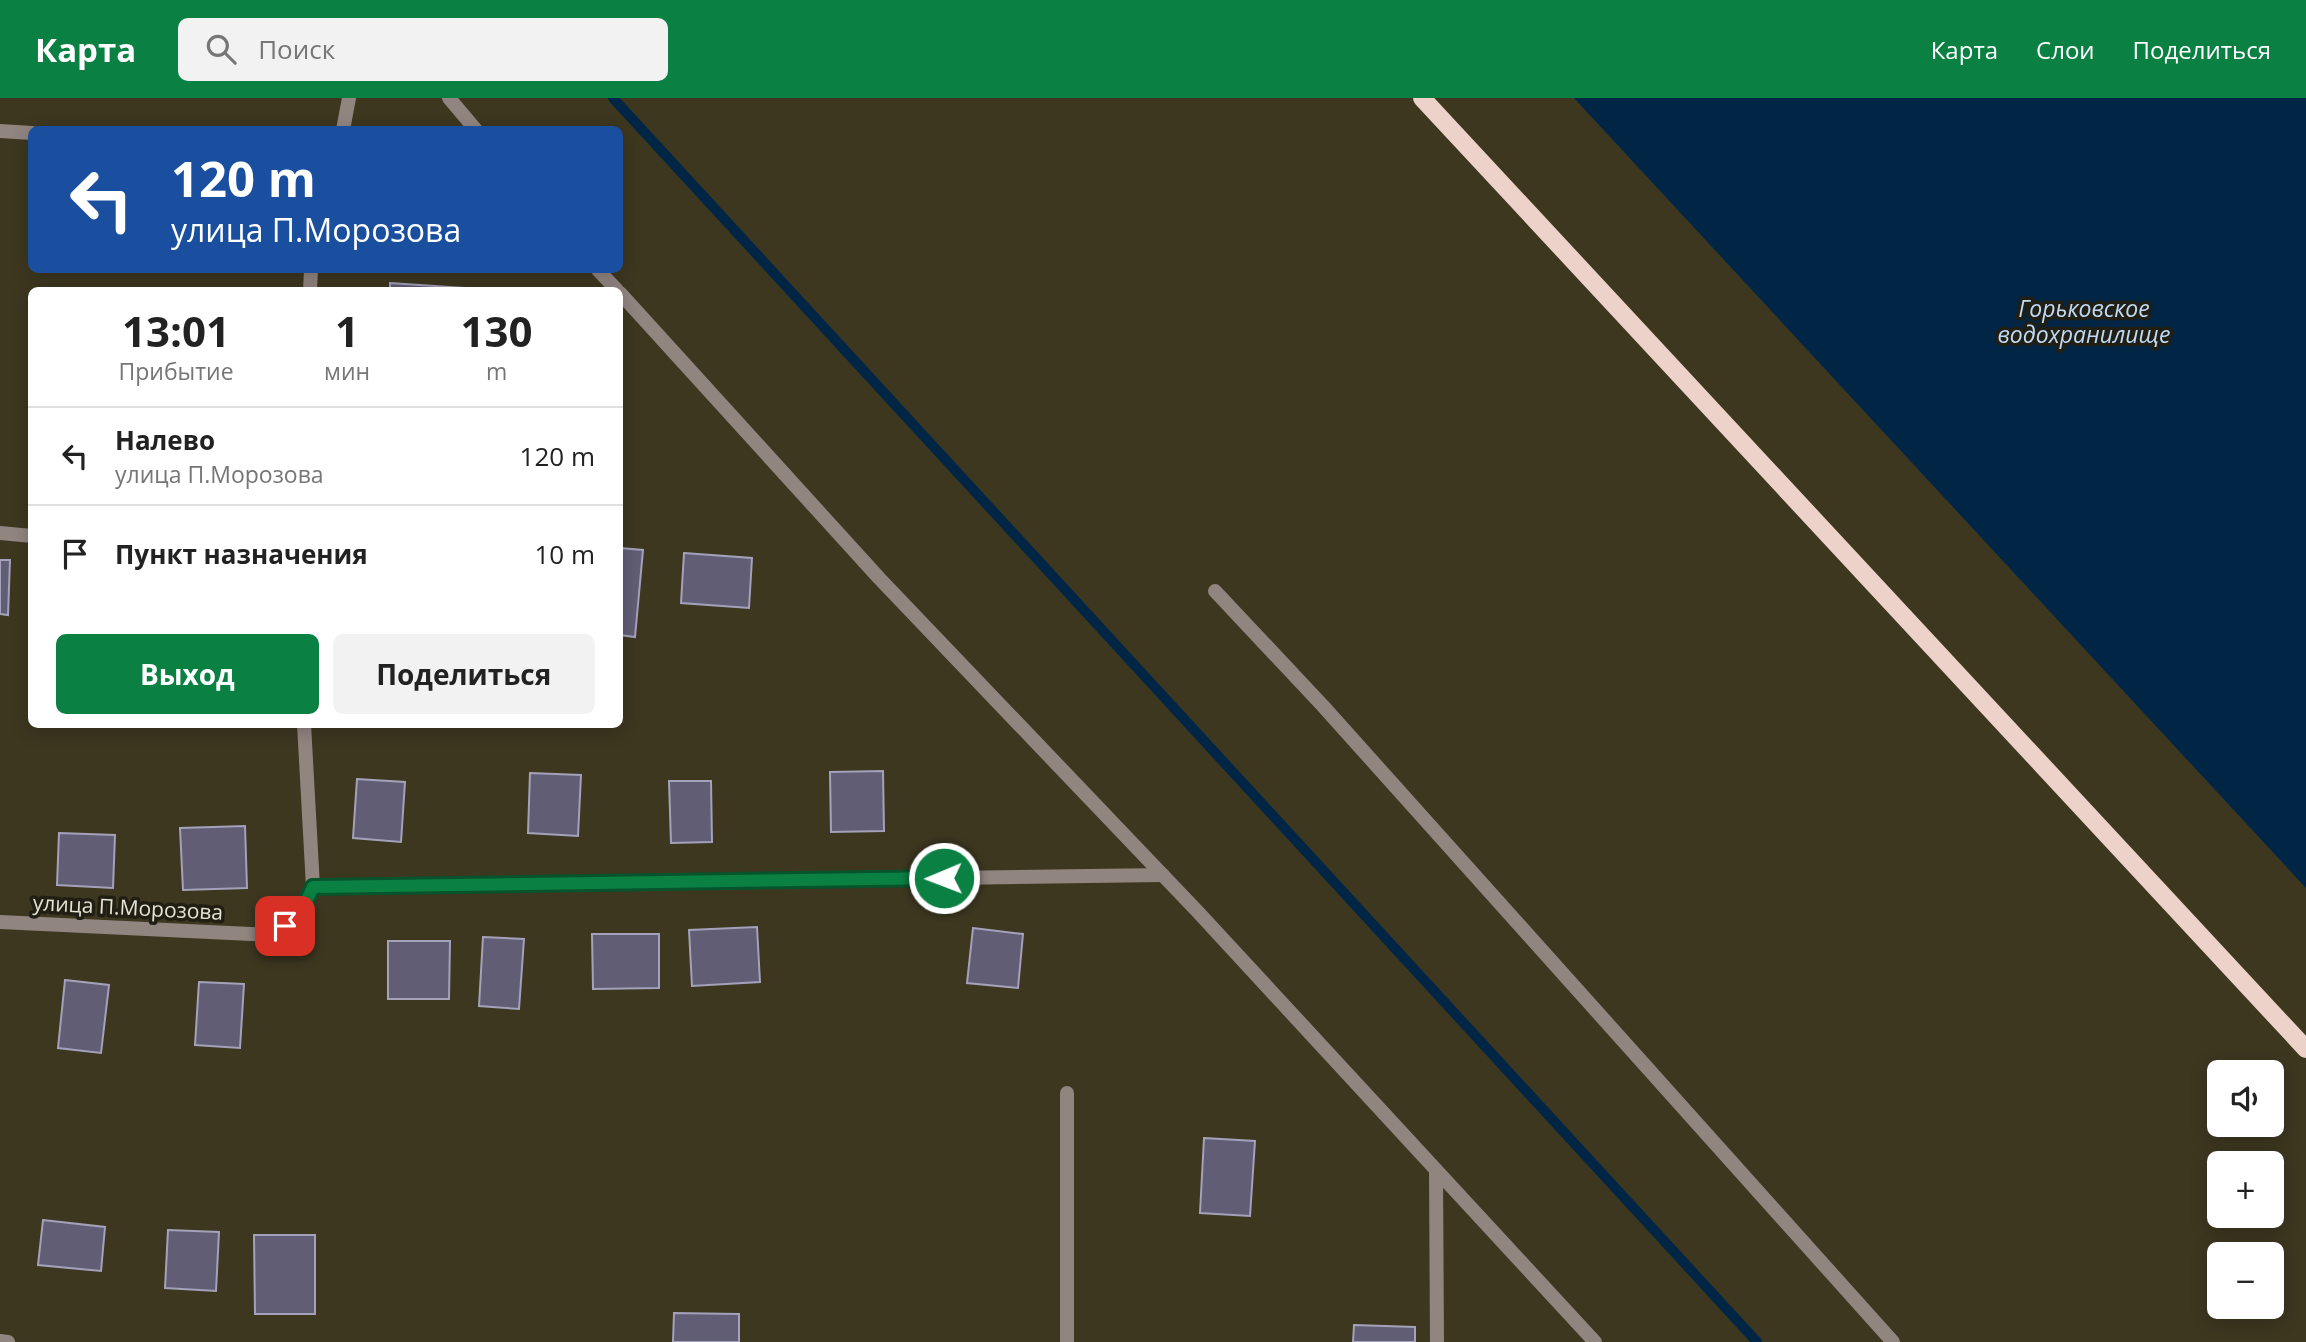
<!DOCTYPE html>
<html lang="ru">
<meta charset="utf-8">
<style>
:root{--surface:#fff;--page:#f2f2f2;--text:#222;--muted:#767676;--line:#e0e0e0;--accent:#0b8043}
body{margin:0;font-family:"Open Sans",sans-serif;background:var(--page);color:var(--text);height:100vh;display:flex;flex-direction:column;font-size:26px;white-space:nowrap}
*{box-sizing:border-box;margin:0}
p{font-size:23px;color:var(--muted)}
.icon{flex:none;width:38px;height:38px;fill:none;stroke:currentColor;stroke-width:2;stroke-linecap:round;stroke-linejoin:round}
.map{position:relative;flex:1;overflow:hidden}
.drawer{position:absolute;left:28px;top:189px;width:595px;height:441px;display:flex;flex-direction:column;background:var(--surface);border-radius:10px;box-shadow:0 4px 18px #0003}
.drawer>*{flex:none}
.banner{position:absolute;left:28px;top:28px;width:595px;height:147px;border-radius:10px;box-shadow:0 4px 18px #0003;background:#1a4fa0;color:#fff;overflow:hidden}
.fabs{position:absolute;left:2207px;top:962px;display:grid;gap:14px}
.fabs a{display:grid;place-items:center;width:77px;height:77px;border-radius:10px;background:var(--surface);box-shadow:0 4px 18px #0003;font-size:35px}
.pin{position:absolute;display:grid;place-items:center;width:60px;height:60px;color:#fff;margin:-30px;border-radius:14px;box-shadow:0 4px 10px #0006}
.me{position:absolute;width:77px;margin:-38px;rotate:269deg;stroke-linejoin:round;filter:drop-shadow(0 0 5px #0008)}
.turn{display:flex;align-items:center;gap:24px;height:147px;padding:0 28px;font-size:32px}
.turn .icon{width:91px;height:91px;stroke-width:2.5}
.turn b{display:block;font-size:49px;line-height:60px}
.eta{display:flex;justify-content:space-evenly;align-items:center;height:119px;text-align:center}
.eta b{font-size:42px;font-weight:700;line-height:49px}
.action{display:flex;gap:14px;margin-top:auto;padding:14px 28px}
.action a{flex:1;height:80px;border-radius:10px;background:var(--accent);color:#fff;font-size:28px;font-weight:700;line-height:80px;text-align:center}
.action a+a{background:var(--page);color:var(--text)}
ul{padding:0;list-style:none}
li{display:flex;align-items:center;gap:21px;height:98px;padding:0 28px;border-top:2px solid var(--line)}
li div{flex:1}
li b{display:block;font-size:26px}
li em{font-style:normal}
header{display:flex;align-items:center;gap:42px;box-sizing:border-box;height:98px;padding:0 35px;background:var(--accent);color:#fff}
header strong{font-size:33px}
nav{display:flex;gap:38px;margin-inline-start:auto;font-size:24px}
.search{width:490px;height:63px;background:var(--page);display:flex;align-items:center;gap:18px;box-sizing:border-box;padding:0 24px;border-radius:10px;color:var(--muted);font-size:26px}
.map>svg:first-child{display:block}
.water{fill:#012545}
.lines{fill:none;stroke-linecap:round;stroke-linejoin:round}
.stream{stroke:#012545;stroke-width:10}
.building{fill:#605d75;stroke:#a4a1bb;stroke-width:2}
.minor{stroke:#918580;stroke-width:14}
.primary{stroke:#ecd2c9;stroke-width:18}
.route-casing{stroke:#07532c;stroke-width:18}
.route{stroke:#0b8043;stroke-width:12}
.labels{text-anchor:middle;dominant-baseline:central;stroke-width:7;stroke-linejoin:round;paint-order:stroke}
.street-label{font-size:21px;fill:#e5e2d4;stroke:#211e14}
.water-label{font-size:23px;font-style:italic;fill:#bfdaf6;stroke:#211e14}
</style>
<header>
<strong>Карта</strong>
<div class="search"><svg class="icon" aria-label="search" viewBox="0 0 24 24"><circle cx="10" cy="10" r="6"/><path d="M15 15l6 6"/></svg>Поиск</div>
<nav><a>Карта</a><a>Слои</a><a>Поделиться</a></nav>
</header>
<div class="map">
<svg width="2306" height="1244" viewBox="0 0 2306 1244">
<rect width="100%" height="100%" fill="#3d3720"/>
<!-- water -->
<polygon class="water" points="1574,0 2306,0 2306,790"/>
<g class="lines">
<!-- stream -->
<polyline class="stream" points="613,0 1757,1244"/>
</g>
<!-- building -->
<g class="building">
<polygon points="390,185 464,190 464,192 390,192"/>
<polygon points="620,450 643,452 635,539 620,537"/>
<polygon points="684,455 752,460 749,510 681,505"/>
<polygon points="0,462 10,462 8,517 0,516"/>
<polygon points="883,673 884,733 831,734 830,674"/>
<polygon points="530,675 581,677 578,738 528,735"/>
<polygon points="357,681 405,684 401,744 353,740"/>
<polygon points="669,683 711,683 712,744 671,745"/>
<polygon points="245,728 247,790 183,792 180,730"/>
<polygon points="59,735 115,737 113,790 57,787"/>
<polygon points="757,829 760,884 692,888 689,832"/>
<polygon points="973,830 1023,836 1018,890 967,885"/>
<polygon points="592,836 659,836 659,890 593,891"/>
<polygon points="483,839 524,841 519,911 479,908"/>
<polygon points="388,843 450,843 449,901 388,901"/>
<polygon points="65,882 109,887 101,955 58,950"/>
<polygon points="199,884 244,886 240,950 195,947"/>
<polygon points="1204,1040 1255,1043 1250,1118 1200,1115"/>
<polygon points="43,1122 105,1129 101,1173 38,1167"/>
<polygon points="168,1132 219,1134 216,1193 165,1190"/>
<polygon points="254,1137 315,1137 315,1216 255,1216"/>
<polygon points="674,1215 739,1216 739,1244 673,1244"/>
<polygon points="1354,1227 1415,1229 1415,1244 1353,1244"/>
</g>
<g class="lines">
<!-- minor -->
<g class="minor">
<polyline points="449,0 476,32"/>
<polyline points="343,32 349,0"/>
<polyline points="0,33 32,35"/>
<polyline points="598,172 617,192"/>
<polyline points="310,192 311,172"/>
<polyline points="620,195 879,480 1198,814 1595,1244"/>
<polyline points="0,435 32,438"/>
<polyline points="1215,493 1323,608 1893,1244"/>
<polyline points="313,789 1163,777"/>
<polyline points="0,824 272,837 299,819 313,789 304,626"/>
<polyline points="1436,1072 1437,1244"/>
<polyline points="0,1243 8,1244"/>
<polyline points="1067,1244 1067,995"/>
</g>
<!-- primary -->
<polyline class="primary" points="1422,0 2306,951"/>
</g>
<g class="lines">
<!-- route casing -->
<g class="route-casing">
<polyline id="route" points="285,828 299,819 313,789 944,780"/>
</g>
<!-- route -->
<use href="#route" class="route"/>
</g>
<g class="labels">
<!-- street labels -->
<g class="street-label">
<text transform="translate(128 809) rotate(3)">улица П.Морозова</text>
</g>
<!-- water labels -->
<g class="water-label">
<text x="2084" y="210">Горьковское<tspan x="2084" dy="26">водохранилище</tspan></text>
</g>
</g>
</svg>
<div class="fabs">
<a><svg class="icon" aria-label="sound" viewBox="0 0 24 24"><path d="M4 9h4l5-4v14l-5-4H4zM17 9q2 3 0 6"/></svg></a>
<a>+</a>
<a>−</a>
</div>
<div class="pin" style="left:285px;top:828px;background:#d93025"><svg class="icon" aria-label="arrive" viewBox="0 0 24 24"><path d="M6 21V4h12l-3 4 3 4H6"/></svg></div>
<svg class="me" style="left:944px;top:780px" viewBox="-20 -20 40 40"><circle r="17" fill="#0b8043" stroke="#fff" stroke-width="3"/><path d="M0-11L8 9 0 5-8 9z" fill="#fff"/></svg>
<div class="banner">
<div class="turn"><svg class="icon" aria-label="left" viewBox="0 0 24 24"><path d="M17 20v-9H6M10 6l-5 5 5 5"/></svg><div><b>120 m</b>улица П.Морозова</div></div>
</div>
<section class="drawer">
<div class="eta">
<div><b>13:01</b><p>Прибытие</p></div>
<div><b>1</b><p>мин</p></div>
<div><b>130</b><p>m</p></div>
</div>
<ul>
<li><svg class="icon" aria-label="left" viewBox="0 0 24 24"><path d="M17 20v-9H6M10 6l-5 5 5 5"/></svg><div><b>Налево</b><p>улица П.Морозова</p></div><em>120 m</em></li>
<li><svg class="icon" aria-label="arrive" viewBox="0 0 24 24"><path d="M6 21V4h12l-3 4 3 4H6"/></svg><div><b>Пункт назначения</b></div><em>10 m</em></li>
</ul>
<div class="action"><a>Выход</a><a>Поделиться</a></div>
</section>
</div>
